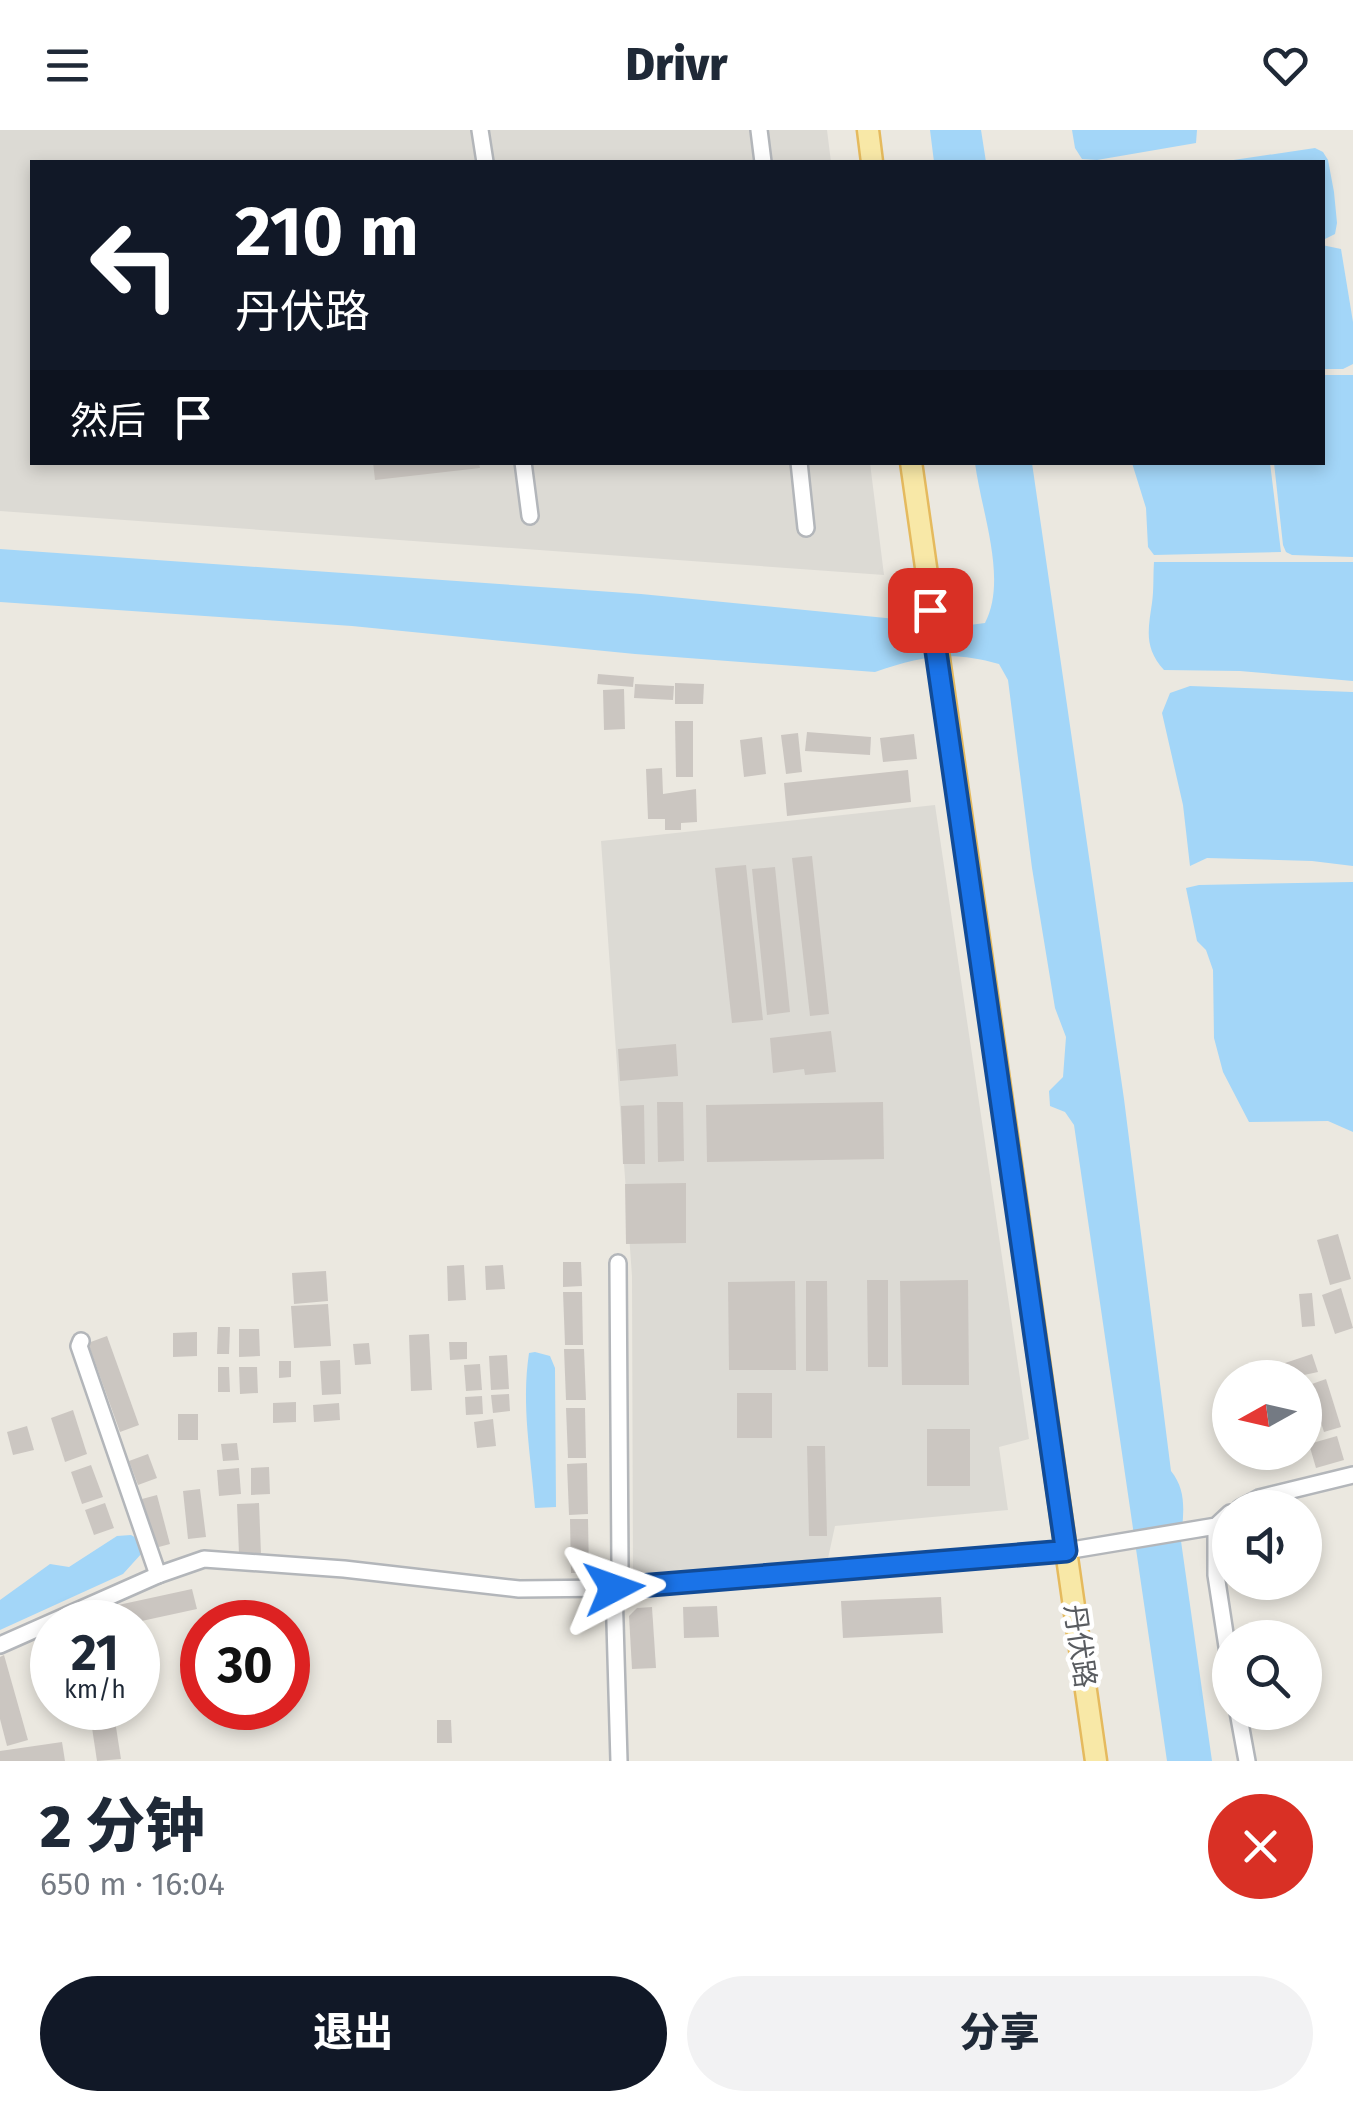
<!DOCTYPE html>
<html lang="zh">
<meta charset="utf-8">
<style>
:root{--surface:#fff;--page:#f2f2f3;--text:#1f2937;--muted:#747a83;--accent:#111827}
body{margin:0;font-family:"Fira Sans","Noto Sans SC",sans-serif;background:var(--page);color:var(--text);height:100vh;display:flex;flex-direction:column;font-size:38px;white-space:nowrap}
*{box-sizing:border-box;margin:0}
p{font-size:32px;color:var(--muted)}
.icon{flex:none;width:55px;height:55px;fill:none;stroke:currentColor;stroke-width:2;stroke-linecap:round;stroke-linejoin:round}
.map{position:relative;height:1631px;overflow:hidden}
.side{display:flex;flex-direction:column;background:var(--surface);flex:1}
.side>*{flex:none}
.banner{position:absolute;left:30px;top:30px;width:1295px;height:305px;border-radius:0px;box-shadow:0 5px 15px #0003;background:#111827;color:#fff;overflow:hidden}
.needle{width:65px;rotate:262deg}
.buttons{position:absolute;left:1212px;top:1230px;display:grid;gap:20px}
.buttons a{display:grid;place-items:center;width:110px;height:110px;border-radius:50%;background:var(--surface);box-shadow:0 5px 15px #0003;font-size:50px}
.speed{position:absolute;left:30px;top:1470px;display:flex;gap:20px;font-size:50px;font-weight:700;text-align:center}
.speed>*{display:grid;place-content:center;width:130px;height:130px;border-radius:50%;background:var(--surface);box-shadow:0 5px 15px #0003;line-height:1}
.speed small{font-size:25px;font-weight:400}
.speed .limit{border:15px solid #d22;background:#fff;color:#111}
.pin{position:absolute;display:grid;place-items:center;width:85px;height:85px;color:#fff;margin:-42px;border-radius:20px;box-shadow:0 5px 15px #0006}
.me{position:absolute;width:110px;margin:-55px;rotate:86deg;stroke-linejoin:round;filter:drop-shadow(0 0 8px #0008)}
.turn{display:flex;align-items:center;gap:35px;height:210px;padding:0 40px;font-size:45px}
.turn .icon{width:130px;height:130px;stroke-width:2.5}
.turn b{display:block;font-size:70px;line-height:85px}
.then{display:flex;align-items:center;height:95px;padding:0 40px;background:#0003;gap:20px;font-size:38px}
.round{display:grid;place-items:center;flex:none;width:105px;height:105px;border-radius:52px;background:var(--page)}
.headline{display:flex;align-items:center;justify-content:space-between;height:170px;padding:0 40px}
h1{font-size:60px;font-weight:800;line-height:75px}
.action{display:flex;gap:20px;margin-top:auto;padding:20px 40px}
.action a{flex:1;height:115px;border-radius:60px;background:var(--accent);color:#fff;font-size:40px;font-weight:800;line-height:115px;text-align:center}
.action a+a{background:var(--page);color:var(--text)}
header{display:flex;justify-content:space-between;align-items:center;height:130px;padding:0 40px;background:var(--surface);font-size:45px;font-weight:800}
.map>svg:first-child{display:block}
.industrial{fill:#dcdad4}
.water{fill:#a3d6f8}
.building{fill:#cbc6c1}
.lines{fill:none;stroke-linecap:round;stroke-linejoin:round}
.minor-casing{stroke:#b3b6ba;stroke-width:20}
.major-casing{stroke:#e5ba5e;stroke-width:25}
.minor{stroke:#fff;stroke-width:15}
.major{stroke:#f8e8a7;stroke-width:20}
.route-casing{stroke:#114b97;stroke-width:25}
.route{stroke:#1a73e8;stroke-width:18}
.labels{text-anchor:middle;dominant-baseline:central;stroke-width:9;stroke-linejoin:round;paint-order:stroke}
.street-label{font-size:28px;fill:#595c60;stroke:#fff}
</style>
<header><svg class="icon" aria-label="menu" viewBox="0 0 24 24"><path d="M4 6h16M4 12h16M4 18h16"/></svg>Drivr<svg class="icon" aria-label="heart" viewBox="0 0 24 24"><path d="M12 20l-8-8c-3-5 5-10 8-4 3-6 11-1 8 4z"/></svg></header>
<div class="map">
<svg width="1353" height="1631" viewBox="0 0 1353 1631">
<rect width="100%" height="100%" fill="#ebe8e0"/>
<!-- industrial -->
<g class="industrial">
<polygon points="0,0 827,0 831,32 32,32 32,332 870,333 884,445 0,381"/>
<polygon points="935,675 1029,1309 999,1317 1008,1380 835,1396 827,1433 633,1443 632,1146 601,711"/>
</g>
<!-- water -->
<g class="water">
<polygon points="930,0 981,0 986,32 934,32"/>
<polygon points="1072,0 1197,0 1196,13 1097,30 1082,29 1075,18"/>
<polygon points="1315,18 1323,22 1328,30 1334,62 1337,93 1335,104 1323,110 1322,32 1220,32"/>
<polygon points="1322,115 1341,119 1353,192 1353,234 1343,239 1323,239"/>
<polygon points="1323,245 1353,245 1353,427 1292,425 1286,422 1283,415 1274,333 1322,332"/>
<path d="M 975,333 L 1032,333 L 1124,969 L 1171,1341 C 1188,1362 1183,1385 1181,1411 L 1212,1631 L 1167,1631 L 1074,995 L 1065,982 L 1050,976 L 1049,961 L 1063,947 L 1066,907 L 1055,878 L 1032,738 L 1008,550 L 999,534 C 951,520 921,526 875,542 L 635,524 L 352,496 L 0,472 L 0,419 L 641,464 L 896,489 L 915,502 L 985,493 C 1008,449 981,381 975,333 Z"/>
<polygon points="1132,333 1270,333 1281,422 1154,425 1148,417 1146,378"/>
<path d="M 1154,432 L 1353,432 L 1353,551 L 1240,541 L 1164,540 C 1144,518 1148,500 1152,473 C 1154,460 1153,446 1154,432 Z"/>
<polygon points="1190,556 1353,562 1353,736 1312,731 1207,728 1190,736 1183,675 1162,583 1170,563"/>
<polygon points="1353,752 1353,1002 1328,991 1249,992 1223,942 1214,908 1213,840 1206,820 1197,811 1186,758 1199,755"/>
<path d="M 535,1222 L 550,1226 L 555,1238 L 556,1377 L 535,1378 C 531,1325 521,1276 529,1223 Z"/>
<polygon points="131,1405 138,1409 142,1423 123,1444 0,1500 0,1470 50,1434 69,1437 117,1406"/>
</g>
<!-- building -->
<g class="building">
<polygon points="373,332 479,332 480,338 375,350"/>
<polygon points="598,544 634,547 633,557 597,554"/>
<polygon points="675,553 704,554 703,574 675,574"/>
<polygon points="635,554 674,556 673,570 634,568"/>
<polygon points="624,559 625,599 604,600 603,560"/>
<polygon points="675,591 693,591 693,647 676,647"/>
<polygon points="807,602 871,607 870,625 805,621"/>
<polygon points="798,603 802,642 786,644 781,605"/>
<polygon points="914,604 917,629 883,632 880,608"/>
<polygon points="762,607 766,644 744,647 740,610"/>
<polygon points="662,638 663,664 696,659 697,692 681,693 681,700 665,700 665,689 648,689 646,639"/>
<polygon points="908,640 911,672 787,686 784,653"/>
<polygon points="812,726 829,884 810,886 792,728"/>
<polygon points="746,735 763,890 732,893 715,738"/>
<polygon points="775,737 790,882 767,885 752,739"/>
<polygon points="831,901 836,942 805,945 804,939 773,943 770,908"/>
<polygon points="676,914 678,946 620,951 618,919"/>
<polygon points="657,972 683,972 684,1031 658,1032"/>
<polygon points="883,972 884,1029 707,1032 706,975"/>
<polygon points="644,975 645,1034 623,1034 621,976"/>
<polygon points="686,1053 686,1113 626,1114 625,1054"/>
<polygon points="1338,1104 1351,1149 1330,1155 1317,1110"/>
<polygon points="563,1132 581,1132 582,1156 563,1157"/>
<polygon points="464,1135 466,1170 448,1171 447,1136"/>
<polygon points="503,1135 505,1159 486,1160 485,1136"/>
<polygon points="326,1141 328,1171 294,1174 292,1143"/>
<polygon points="867,1150 888,1150 888,1237 868,1237"/>
<polygon points="968,1150 969,1255 902,1255 900,1151"/>
<polygon points="795,1151 796,1240 729,1240 728,1152"/>
<polygon points="806,1151 827,1151 828,1241 806,1241"/>
<polygon points="1341,1158 1353,1198 1335,1204 1322,1165"/>
<polygon points="563,1162 582,1162 583,1215 565,1215"/>
<polygon points="1312,1163 1315,1196 1302,1197 1299,1164"/>
<polygon points="328,1174 331,1216 294,1218 291,1176"/>
<polygon points="218,1197 230,1197 229,1224 217,1224"/>
<polygon points="239,1199 259,1199 260,1226 239,1227"/>
<polygon points="197,1202 197,1226 173,1227 173,1203"/>
<polygon points="429,1204 432,1260 411,1261 409,1205"/>
<polygon points="107,1206 139,1295 120,1302 88,1213"/>
<polygon points="449,1212 467,1212 467,1229 450,1230"/>
<polygon points="369,1213 371,1234 355,1235 353,1214"/>
<polygon points="564,1219 584,1219 586,1270 566,1270"/>
<polygon points="1312,1224 1318,1242 1290,1248 1285,1233"/>
<polygon points="507,1225 509,1259 491,1260 489,1226"/>
<polygon points="340,1230 341,1264 322,1265 320,1231"/>
<polygon points="279,1231 291,1231 291,1247 279,1248"/>
<polygon points="480,1234 482,1260 466,1261 464,1235"/>
<polygon points="218,1237 229,1237 230,1262 218,1262"/>
<polygon points="239,1237 257,1237 258,1263 240,1264"/>
<polygon points="1326,1249 1341,1297 1324,1302 1309,1255"/>
<rect x="737" y="1263" width="35" height="45"/>
<polygon points="509,1264 510,1281 493,1283 491,1265"/>
<polygon points="482,1266 483,1284 466,1285 465,1267"/>
<polygon points="296,1272 296,1292 273,1293 273,1273"/>
<polygon points="339,1273 340,1290 314,1292 313,1275"/>
<polygon points="566,1278 585,1278 586,1328 568,1328"/>
<polygon points="73,1280 87,1324 65,1332 51,1288"/>
<rect x="178" y="1284" width="20" height="26"/>
<polygon points="493,1289 496,1316 477,1318 474,1292"/>
<polygon points="27,1296 34,1320 13,1325 7,1302"/>
<rect x="927" y="1299" width="43" height="57"/>
<polygon points="1337,1306 1344,1330 1316,1338 1309,1314"/>
<polygon points="237,1313 239,1330 223,1331 221,1314"/>
<polygon points="807,1316 825,1316 827,1406 809,1406"/>
<polygon points="148,1324 157,1348 138,1355 129,1331"/>
<polygon points="587,1333 588,1384 569,1385 567,1334"/>
<polygon points="91,1335 103,1367 82,1374 71,1342"/>
<polygon points="269,1337 270,1364 251,1365 251,1338"/>
<polygon points="239,1338 241,1364 219,1366 217,1340"/>
<polygon points="200,1359 206,1407 188,1409 183,1361"/>
<polygon points="157,1365 170,1414 155,1418 142,1369"/>
<polygon points="105,1373 114,1398 94,1405 85,1380"/>
<polygon points="259,1373 261,1424 239,1424 237,1374"/>
<polygon points="570,1389 588,1389 589,1443 571,1443"/>
<polygon points="192,1459 197,1479 137,1492 113,1492 109,1477"/>
<polygon points="941,1467 943,1503 843,1508 841,1471"/>
<polygon points="717,1476 719,1507 684,1508 683,1477"/>
<polygon points="652,1477 656,1538 632,1539 629,1486 637,1478"/>
<polygon points="4,1525 28,1610 7,1616 0,1589 0,1527"/>
<polygon points="89,1578 113,1578 121,1629 97,1631"/>
<polygon points="437,1590 451,1590 452,1613 437,1613"/>
<polygon points="62,1612 65,1631 0,1631 0,1621"/>
</g>
<g class="lines">
<!-- minor casing -->
<g class="minor-casing">
<g id="minor">
<polyline points="480,0 485,32"/>
<polyline points="759,0 763,32"/>
<polyline points="523,332 530,386"/>
<polyline points="799,332 806,398"/>
<polyline points="618,1133 620,1437 614,1458 619,1631"/>
<polyline points="81,1211 79,1216 158,1445"/>
<polyline points="1240,1378 1259,1368 1353,1345"/>
<polyline points="1216,1396 1216,1445 1230,1536"/>
<polyline points="0,1515 158,1445 204,1429 344,1439 519,1459 614,1458 1066,1421 1216,1396 1230,1383"/>
<polyline points="1238,1582 1247,1631"/>
</g>
</g>
<!-- major casing -->
<g class="major-casing">
<g id="major">
<polyline points="868,0 872,32"/>
<polyline points="911,332 1096,1631"/>
</g>
</g>
<!-- minor -->
<use href="#minor" class="minor"/>
<!-- major -->
<use href="#major" class="major"/>
</g>
<g class="lines">
<!-- route casing -->
<g class="route-casing">
<polyline id="route" points="614,1458 1066,1421 930,480"/>
</g>
<!-- route -->
<use href="#route" class="route"/>
</g>
<g class="labels">
<!-- street labels -->
<g class="street-label">
<text transform="translate(1080 1516) rotate(82)">丹伏路</text>
</g>
</g>
</svg>
<div class="buttons">
<a><svg class="needle" viewBox="-14 -14 28 28"><path d="M0-13l5 13h-10z" fill="#e53935"/><path d="M0 13l5-13h-10z" fill="#747a83"/></svg></a>
<a><svg class="icon" aria-label="sound" viewBox="0 0 24 24"><path d="M4 9h4l5-4v14l-5-4H4zM17 9q2 3 0 6"/></svg></a>
<a><svg class="icon" aria-label="search" viewBox="0 0 24 24"><circle cx="10" cy="10" r="6"/><path d="M15 15l6 6"/></svg></a>
</div>
<div class="speed"><div>21<small>km/h</small></div><div class="limit">30</div></div>
<div class="pin" style="left:930px;top:480px;background:#d93025"><svg class="icon" aria-label="arrive" viewBox="0 0 24 24"><path d="M6 21V4h12l-3 4 3 4H6"/></svg></div>
<svg class="me" style="left:614px;top:1458px" viewBox="-20 -20 40 40"><path d="M0-17L14 15 0 8-14 15z" fill="#1a73e8" stroke="#fff" stroke-width="4"/></svg>
<div class="banner">
<div class="turn"><svg class="icon" aria-label="left" viewBox="0 0 24 24"><path d="M17 20v-9H6M10 6l-5 5 5 5"/></svg><div><b>210 m</b>丹伏路</div></div>
<div class="then">然后<svg class="icon" aria-label="arrive" viewBox="0 0 24 24"><path d="M6 21V4h12l-3 4 3 4H6"/></svg></div>
</div>
</div>
<section class="side">
<div class="headline"><div><h1>2 分钟</h1><p>650 m · 16:04</p></div><a class="round" style="background:#d93025;color:#fff"><svg class="icon" aria-label="close" viewBox="0 0 24 24"><path d="M6 6l12 12M18 6L6 18"/></svg></a></div>
<div class="action"><a>退出</a><a>分享</a></div>
</section>
